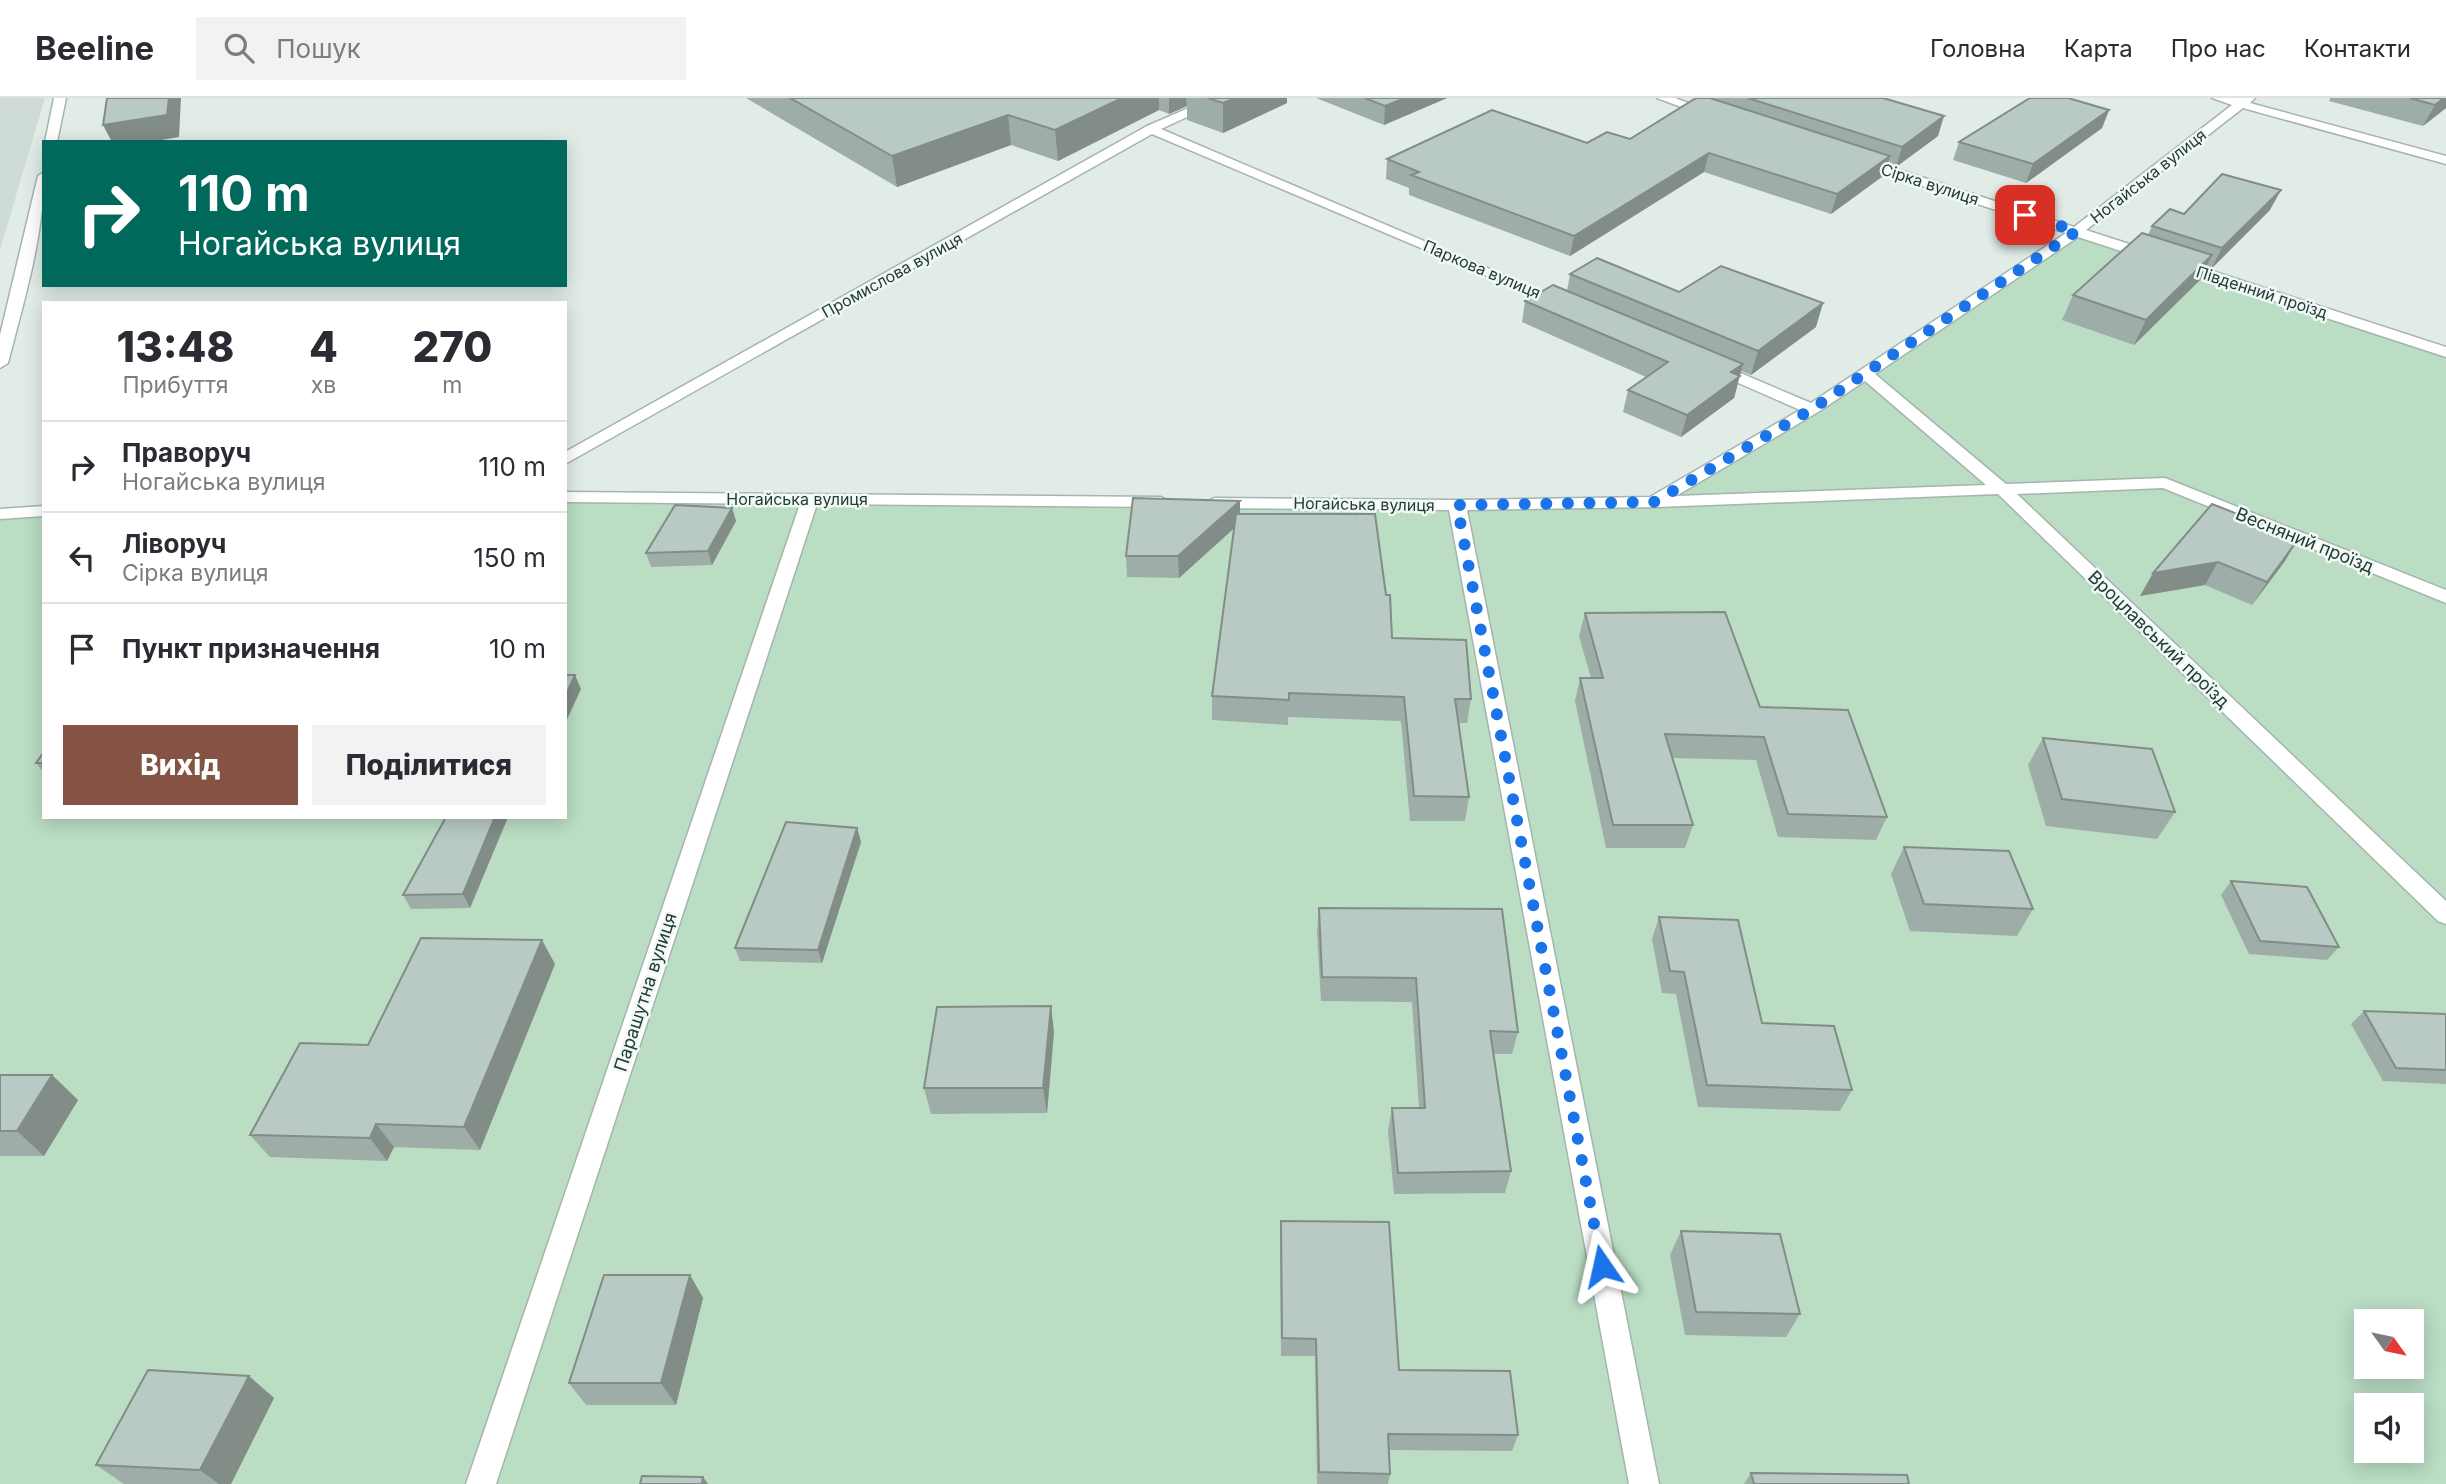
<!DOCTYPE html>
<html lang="uk">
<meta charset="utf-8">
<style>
:root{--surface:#fff;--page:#f2f2f3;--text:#2b2b33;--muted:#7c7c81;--line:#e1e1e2;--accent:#855344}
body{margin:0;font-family:Inter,sans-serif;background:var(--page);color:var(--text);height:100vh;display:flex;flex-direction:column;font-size:26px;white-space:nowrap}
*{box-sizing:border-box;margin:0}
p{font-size:23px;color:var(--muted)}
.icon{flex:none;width:38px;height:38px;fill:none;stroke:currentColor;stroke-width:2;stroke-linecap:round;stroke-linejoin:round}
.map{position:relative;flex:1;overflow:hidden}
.side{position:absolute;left:42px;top:203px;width:525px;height:518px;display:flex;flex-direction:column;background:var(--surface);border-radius:0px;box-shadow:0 4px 18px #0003}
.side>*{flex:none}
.guide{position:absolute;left:42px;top:42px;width:525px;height:147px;border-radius:0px;box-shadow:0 4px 18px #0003;background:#00695c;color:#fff;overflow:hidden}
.needle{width:46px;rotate:123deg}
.tools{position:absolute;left:2354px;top:1211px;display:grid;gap:14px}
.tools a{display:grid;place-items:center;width:70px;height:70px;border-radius:0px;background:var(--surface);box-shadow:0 4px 18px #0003;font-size:35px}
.pin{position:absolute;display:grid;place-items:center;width:60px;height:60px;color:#fff;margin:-30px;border-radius:14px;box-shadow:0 4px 10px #0006}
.me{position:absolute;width:77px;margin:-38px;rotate:349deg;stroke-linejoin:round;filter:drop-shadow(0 0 5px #0008)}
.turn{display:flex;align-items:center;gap:24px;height:147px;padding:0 21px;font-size:32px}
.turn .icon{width:91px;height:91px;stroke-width:2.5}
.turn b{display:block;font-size:49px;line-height:60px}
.eta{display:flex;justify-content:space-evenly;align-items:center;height:119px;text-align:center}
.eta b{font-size:42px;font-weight:800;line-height:49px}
.action{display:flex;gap:14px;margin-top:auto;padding:14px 21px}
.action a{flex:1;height:80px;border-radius:0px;background:var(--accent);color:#fff;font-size:28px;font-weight:800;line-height:80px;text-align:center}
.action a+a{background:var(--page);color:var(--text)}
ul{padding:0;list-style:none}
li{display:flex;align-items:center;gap:21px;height:91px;padding:0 21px;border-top:2px solid var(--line)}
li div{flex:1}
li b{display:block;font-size:26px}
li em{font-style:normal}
header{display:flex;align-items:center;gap:42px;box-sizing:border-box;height:98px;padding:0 35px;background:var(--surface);border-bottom:2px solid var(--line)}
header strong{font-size:33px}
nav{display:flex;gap:38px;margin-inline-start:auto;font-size:24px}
.search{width:490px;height:63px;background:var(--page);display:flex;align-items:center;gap:18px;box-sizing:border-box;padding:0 24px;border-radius:0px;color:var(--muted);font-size:26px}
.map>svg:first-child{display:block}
.built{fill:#cfdcd6}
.green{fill:#baddc4;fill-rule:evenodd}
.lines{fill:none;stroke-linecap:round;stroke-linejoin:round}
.minor-casing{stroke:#a4b4ae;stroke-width:3}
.minor{fill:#fff;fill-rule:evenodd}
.wall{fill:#9fada8}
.shaded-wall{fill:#828d88}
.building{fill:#b9c9c3;stroke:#828d88;stroke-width:2}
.route{stroke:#1a73e8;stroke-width:12;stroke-dasharray:0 21.6}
.labels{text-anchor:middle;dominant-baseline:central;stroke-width:5;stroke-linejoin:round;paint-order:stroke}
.far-street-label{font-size:16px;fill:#213d36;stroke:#f2f8f5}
.street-label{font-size:18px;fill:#213d36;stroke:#f2f8f5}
</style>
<header>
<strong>Beeline</strong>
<div class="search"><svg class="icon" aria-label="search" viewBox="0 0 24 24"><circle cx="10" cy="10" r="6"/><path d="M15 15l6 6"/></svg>Пошук</div>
<nav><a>Головна</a><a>Карта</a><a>Про нас</a><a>Контакти</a></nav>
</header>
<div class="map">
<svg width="2446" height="1386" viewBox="0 0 2446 1386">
<rect width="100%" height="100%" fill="#e1ece7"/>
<!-- built -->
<polygon class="built" points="0,0 45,0 0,152"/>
<!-- green -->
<path class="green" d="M 2077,133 L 2446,254 L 2446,1386 L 0,1386 L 0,413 L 44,411 L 44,719 L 565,719 L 565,400 L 1457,407 L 1654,404 L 1812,311 ZM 2366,1223 L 2412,1223 L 2412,1269 L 2366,1269 ZM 2366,1307 L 2412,1307 L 2412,1353 L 2366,1353 Z"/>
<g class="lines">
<!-- minor casing -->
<g class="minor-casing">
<g id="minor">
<polygon points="54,0 66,0 57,44 45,44"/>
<polygon points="1212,0 1228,0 1161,31 1572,206 1570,209 1560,209 1152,36 565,366 565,354 1147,28"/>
<polygon points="1657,0 1675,0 1718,16 1708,19"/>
<path d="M 2212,0 L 2255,0 L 2250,5 L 2446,58 L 2446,66 L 2243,10 L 2086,132 L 2446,249 L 2446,259 L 2078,139 L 1875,276 L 2006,386 L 2165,380 L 2446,492 L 2446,505 L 2163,390 L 2017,396 L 2446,803 L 2446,826 L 2438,823 L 1998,396 L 1658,409 L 1467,412 L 1659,1386 L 1629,1386 L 1449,412 L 1214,410 L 1205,405 L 1214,400 L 1457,402 L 1650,399 L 1800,312 L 1709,272 L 1709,266 L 1719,266 L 1811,305 L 2066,135 L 1855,66 L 1855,60 L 1863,60 L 2074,129 L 2232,7 ZM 1865,283 L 1986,387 L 1676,398 L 1818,314 Z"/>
<path d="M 44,74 C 44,139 24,202 8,265 L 0,270 L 0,237 L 38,78 Z"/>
<polygon points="565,394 1161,399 1170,404 1161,409 817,406 496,1386 466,1386 800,406 565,404"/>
<polygon points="44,408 44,418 0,421 0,411"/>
</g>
</g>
<!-- minor -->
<use href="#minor" class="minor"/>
</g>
<!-- wall -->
<g class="wall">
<polygon points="746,0 1287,0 1287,5 1223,35 1187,22 1187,8 1169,16 1159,12 1058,63 1011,47 897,89"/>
<polygon points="1316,0 1447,0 1384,27"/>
<polygon points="1696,0 1883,0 1938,38 1896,69 1887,66 1883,78 1831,116 1704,74 1570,158 1409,97 1409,90 1386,81 1387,61 1630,41"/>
<polygon points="2330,0 2446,0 2446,10 2423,28 2329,3"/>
<polygon points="2109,12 2102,30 2026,85 1953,62 1959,44"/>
<polygon points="2270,112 2211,171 2206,169 2200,182 2134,247 2062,222 2073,197 2148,137 2152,128 2184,116"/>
<polygon points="1570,176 1679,194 1816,229 1751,277 1741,273 1734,300 1681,339 1623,314 1628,292 1646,279 1522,224 1525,203 1567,193"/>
<polygon points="2212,406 2285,463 2252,507 2205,487 2140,498"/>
<polygon points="732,410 736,423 712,467 651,469 646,455"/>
<polygon points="1240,416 1386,497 1392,540 1471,601 1467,625 1459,625 1469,699 1465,723 1410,723 1401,623 1288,619 1288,627 1212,622 1212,598 1234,430 1179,480 1127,479 1126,458"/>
<polygon points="1585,515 1760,609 1887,719 1876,742 1778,739 1756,662 1672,660 1693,727 1685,750 1606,750 1575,603 1580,580 1591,580 1579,538"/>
<polygon points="2043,640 2175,714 2157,741 2046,728 2028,667"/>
<polygon points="44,654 44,675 36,665"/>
<polygon points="446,719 508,719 470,810 411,811 403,797"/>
<polygon points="857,730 861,744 822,865 740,863 735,850"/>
<polygon points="1904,749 2033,811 2017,838 1910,833 1891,776"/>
<polygon points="2231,783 2339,849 2327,862 2249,856 2221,797"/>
<polygon points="1319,810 1518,934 1512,956 1493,956 1511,1073 1505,1095 1394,1096 1388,1033 1392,1010 1419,1010 1412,904 1321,903 1317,834"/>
<polygon points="1659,819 1762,925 1852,992 1840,1013 1698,1009 1676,896 1662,895 1652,841"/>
<polygon points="555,866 480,1052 394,1049 387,1063 270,1059 250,1037 368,947"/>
<polygon points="2364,913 2446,916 2446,986 2383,983 2351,926"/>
<polygon points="1054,934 1047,1015 931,1016 924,990"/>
<polygon points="0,977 52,977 78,1002 44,1058 0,1058"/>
<polygon points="1281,1123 1399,1272 1518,1337 1512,1353 1389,1352 1390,1376 1388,1386 1317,1386 1315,1258 1281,1258 1280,1142"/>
<polygon points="1681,1133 1800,1216 1786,1239 1685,1237 1670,1157"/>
<polygon points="690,1177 703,1200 676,1307 586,1307 569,1285"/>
<polygon points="249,1278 274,1300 231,1386 124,1386 96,1367"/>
<polygon points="1751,1375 1909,1386 1744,1386"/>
</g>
<!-- shaded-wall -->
<g class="shaded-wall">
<polygon points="169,0 181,0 179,39 150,44 112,44 103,27"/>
<polygon points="1122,0 1159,0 1159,12 1058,63 1055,32"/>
<polygon points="1169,0 1186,0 1187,8 1169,16"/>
<polygon points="1235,0 1287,0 1287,5 1223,35 1223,5"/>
<polygon points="1405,0 1447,0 1384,27 1385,8"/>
<polygon points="2444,0 2446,0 2446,10 2423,28 2435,7"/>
<polygon points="2109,12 2102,30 2026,85 2033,66"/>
<polygon points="1008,17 1011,47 897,89 892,58"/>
<polygon points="1944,18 1938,38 1896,69 1902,49"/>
<polygon points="1709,55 1704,74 1570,158 1574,138"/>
<polygon points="1890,58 1883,78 1831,116 1837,96"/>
<polygon points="2281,92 2270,112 2211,171 2222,150"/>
<polygon points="2212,157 2200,182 2134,247 2146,222"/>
<polygon points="1823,205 1816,229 1751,277 1758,253"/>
<polygon points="1743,266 1734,300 1681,339 1687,317 1731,274"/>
<polygon points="1240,403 1240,425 1179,480 1178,458"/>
<polygon points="732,410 736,423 712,467 708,453"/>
<polygon points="2299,440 2285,463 2252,507 2267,484"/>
<polygon points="2218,464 2205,487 2140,498 2153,475"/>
<polygon points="575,577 581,591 565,626 565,599"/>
<polygon points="495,719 508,719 470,810 463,796"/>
<polygon points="857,730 861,744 822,865 818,852"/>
<polygon points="542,842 555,866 480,1052 464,1029"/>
<polygon points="1051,908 1054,934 1047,1015 1043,990"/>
<polygon points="52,977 78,1002 44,1058 17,1033"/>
<polygon points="376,1026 394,1049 387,1063 370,1040"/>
<polygon points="690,1177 703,1200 676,1307 661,1285"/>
<polygon points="249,1278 274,1300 231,1386 219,1386 200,1372"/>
<polygon points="703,1379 708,1386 702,1386"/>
</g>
<!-- building -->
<g class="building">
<polygon points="107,0 169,0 167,17 103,27"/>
<polygon points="790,0 1122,0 1055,32 1008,17 892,58"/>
<polygon points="1208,0 1235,0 1223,5"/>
<polygon points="1365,0 1405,0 1385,8"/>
<polygon points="1696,0 1710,0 1890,58 1837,96 1709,55 1574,138 1411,77 1419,74 1387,61 1492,12 1587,45 1607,34 1630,41"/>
<polygon points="1748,0 1883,0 1944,18 1902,49"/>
<polygon points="2030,0 2068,0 2109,12 2033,66 1959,44"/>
<polygon points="2410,0 2444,0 2435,7"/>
<polygon points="2222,76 2281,92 2222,150 2152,128 2170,111 2184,116"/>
<polygon points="2142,135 2212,157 2146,222 2073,197"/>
<polygon points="1597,160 1679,194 1721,168 1823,205 1758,253 1570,176"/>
<polygon points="1553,187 1743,266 1731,274 1740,278 1687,317 1628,292 1668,264 1525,203"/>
<polygon points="1133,400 1240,403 1178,458 1126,458"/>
<polygon points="2212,406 2299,440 2267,484 2218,464 2153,475"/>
<polygon points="675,407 732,410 708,453 646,455"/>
<polygon points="1236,416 1375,416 1386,497 1390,497 1392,540 1466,542 1471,601 1455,601 1469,699 1414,698 1404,599 1289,595 1289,602 1212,598"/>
<polygon points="1725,514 1760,609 1848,612 1887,719 1788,716 1764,639 1665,636 1693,727 1613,727 1580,580 1603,580 1585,515"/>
<polygon points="565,577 575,577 565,599"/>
<polygon points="2043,640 2152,651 2175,714 2062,701"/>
<polygon points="44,654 44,665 36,665"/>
<polygon points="446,719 495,719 463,796 403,797"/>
<polygon points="786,724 857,730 818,852 735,850"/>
<polygon points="1904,749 2009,753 2033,811 1924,806"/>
<polygon points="2231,783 2307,789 2339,849 2260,843"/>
<polygon points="1319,810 1502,811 1518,934 1490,933 1511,1073 1398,1075 1392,1010 1425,1010 1416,880 1322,879"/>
<polygon points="1659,819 1738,822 1762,925 1834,928 1852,992 1707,987 1684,874 1670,873"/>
<polygon points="421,840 542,842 464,1029 376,1026 370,1040 250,1037 300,945 368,947"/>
<polygon points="1051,908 1043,990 924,990 937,909"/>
<polygon points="2364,913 2446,916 2446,972 2396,970"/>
<polygon points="0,977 52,977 17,1033 0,1033"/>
<polygon points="1281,1123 1389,1124 1399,1272 1510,1273 1518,1337 1388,1336 1390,1376 1319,1374 1316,1241 1282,1240"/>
<polygon points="1681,1133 1780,1136 1800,1216 1696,1214"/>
<polygon points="604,1177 690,1177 661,1285 569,1285"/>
<polygon points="148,1272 249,1278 200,1372 96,1367"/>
<polygon points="1751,1375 1907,1377 1909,1386 1754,1386"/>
<polygon points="642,1378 703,1379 702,1386 640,1386"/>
</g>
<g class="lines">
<!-- route -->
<polyline class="route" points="1602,1168 1457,407 1654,404 1812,311 2077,133 2025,117"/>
</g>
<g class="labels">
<!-- far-street labels -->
<g class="far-street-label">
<text transform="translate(2148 78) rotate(-38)">Ногайська вулиця</text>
<text transform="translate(1930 86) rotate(18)">Сірка вулиця</text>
<text transform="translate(1482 171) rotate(23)">Паркова вулиця</text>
<text transform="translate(892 177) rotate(-29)">Промислова вулиця</text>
<text transform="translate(2262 194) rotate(18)">Південний проїзд</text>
<text x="797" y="401">Ногайська вулиця</text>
<text transform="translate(1364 406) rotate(1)">Ногайська вулиця</text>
</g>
<!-- street labels -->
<g class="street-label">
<text transform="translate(2305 442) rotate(22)">Весняний проїзд</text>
<text transform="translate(2159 541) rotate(44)">Вроцлавський проїзд</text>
<text transform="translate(645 894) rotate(-72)">Парашутна вулиця</text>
</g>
</g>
</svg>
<div class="tools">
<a><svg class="needle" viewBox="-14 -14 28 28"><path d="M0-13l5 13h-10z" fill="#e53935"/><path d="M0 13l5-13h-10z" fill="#7c7c81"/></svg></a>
<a><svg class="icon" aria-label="sound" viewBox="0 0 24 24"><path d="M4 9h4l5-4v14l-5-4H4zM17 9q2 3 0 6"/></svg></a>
</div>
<div class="pin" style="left:2025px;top:117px;background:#d93025"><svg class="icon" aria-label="arrive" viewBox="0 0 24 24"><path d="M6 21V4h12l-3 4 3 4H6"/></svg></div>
<svg class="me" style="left:1602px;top:1168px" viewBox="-20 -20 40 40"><path d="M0-17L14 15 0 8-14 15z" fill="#1a73e8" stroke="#fff" stroke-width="4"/></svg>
<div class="guide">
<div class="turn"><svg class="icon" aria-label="right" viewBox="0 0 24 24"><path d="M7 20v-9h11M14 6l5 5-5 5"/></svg><div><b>110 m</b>Ногайська вулиця</div></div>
</div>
<section class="side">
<div class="eta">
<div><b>13:48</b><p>Прибуття</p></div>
<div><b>4</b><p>хв</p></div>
<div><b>270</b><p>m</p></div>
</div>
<ul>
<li><svg class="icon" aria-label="right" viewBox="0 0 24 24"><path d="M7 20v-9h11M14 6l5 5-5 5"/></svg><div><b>Праворуч</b><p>Ногайська вулиця</p></div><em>110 m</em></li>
<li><svg class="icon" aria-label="left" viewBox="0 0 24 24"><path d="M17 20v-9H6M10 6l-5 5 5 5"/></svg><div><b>Ліворуч</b><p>Сірка вулиця</p></div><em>150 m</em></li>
<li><svg class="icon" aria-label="arrive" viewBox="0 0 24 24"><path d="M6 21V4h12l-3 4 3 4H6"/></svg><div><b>Пункт призначення</b></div><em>10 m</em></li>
</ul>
<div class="action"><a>Вихід</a><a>Поділитися</a></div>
</section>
</div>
